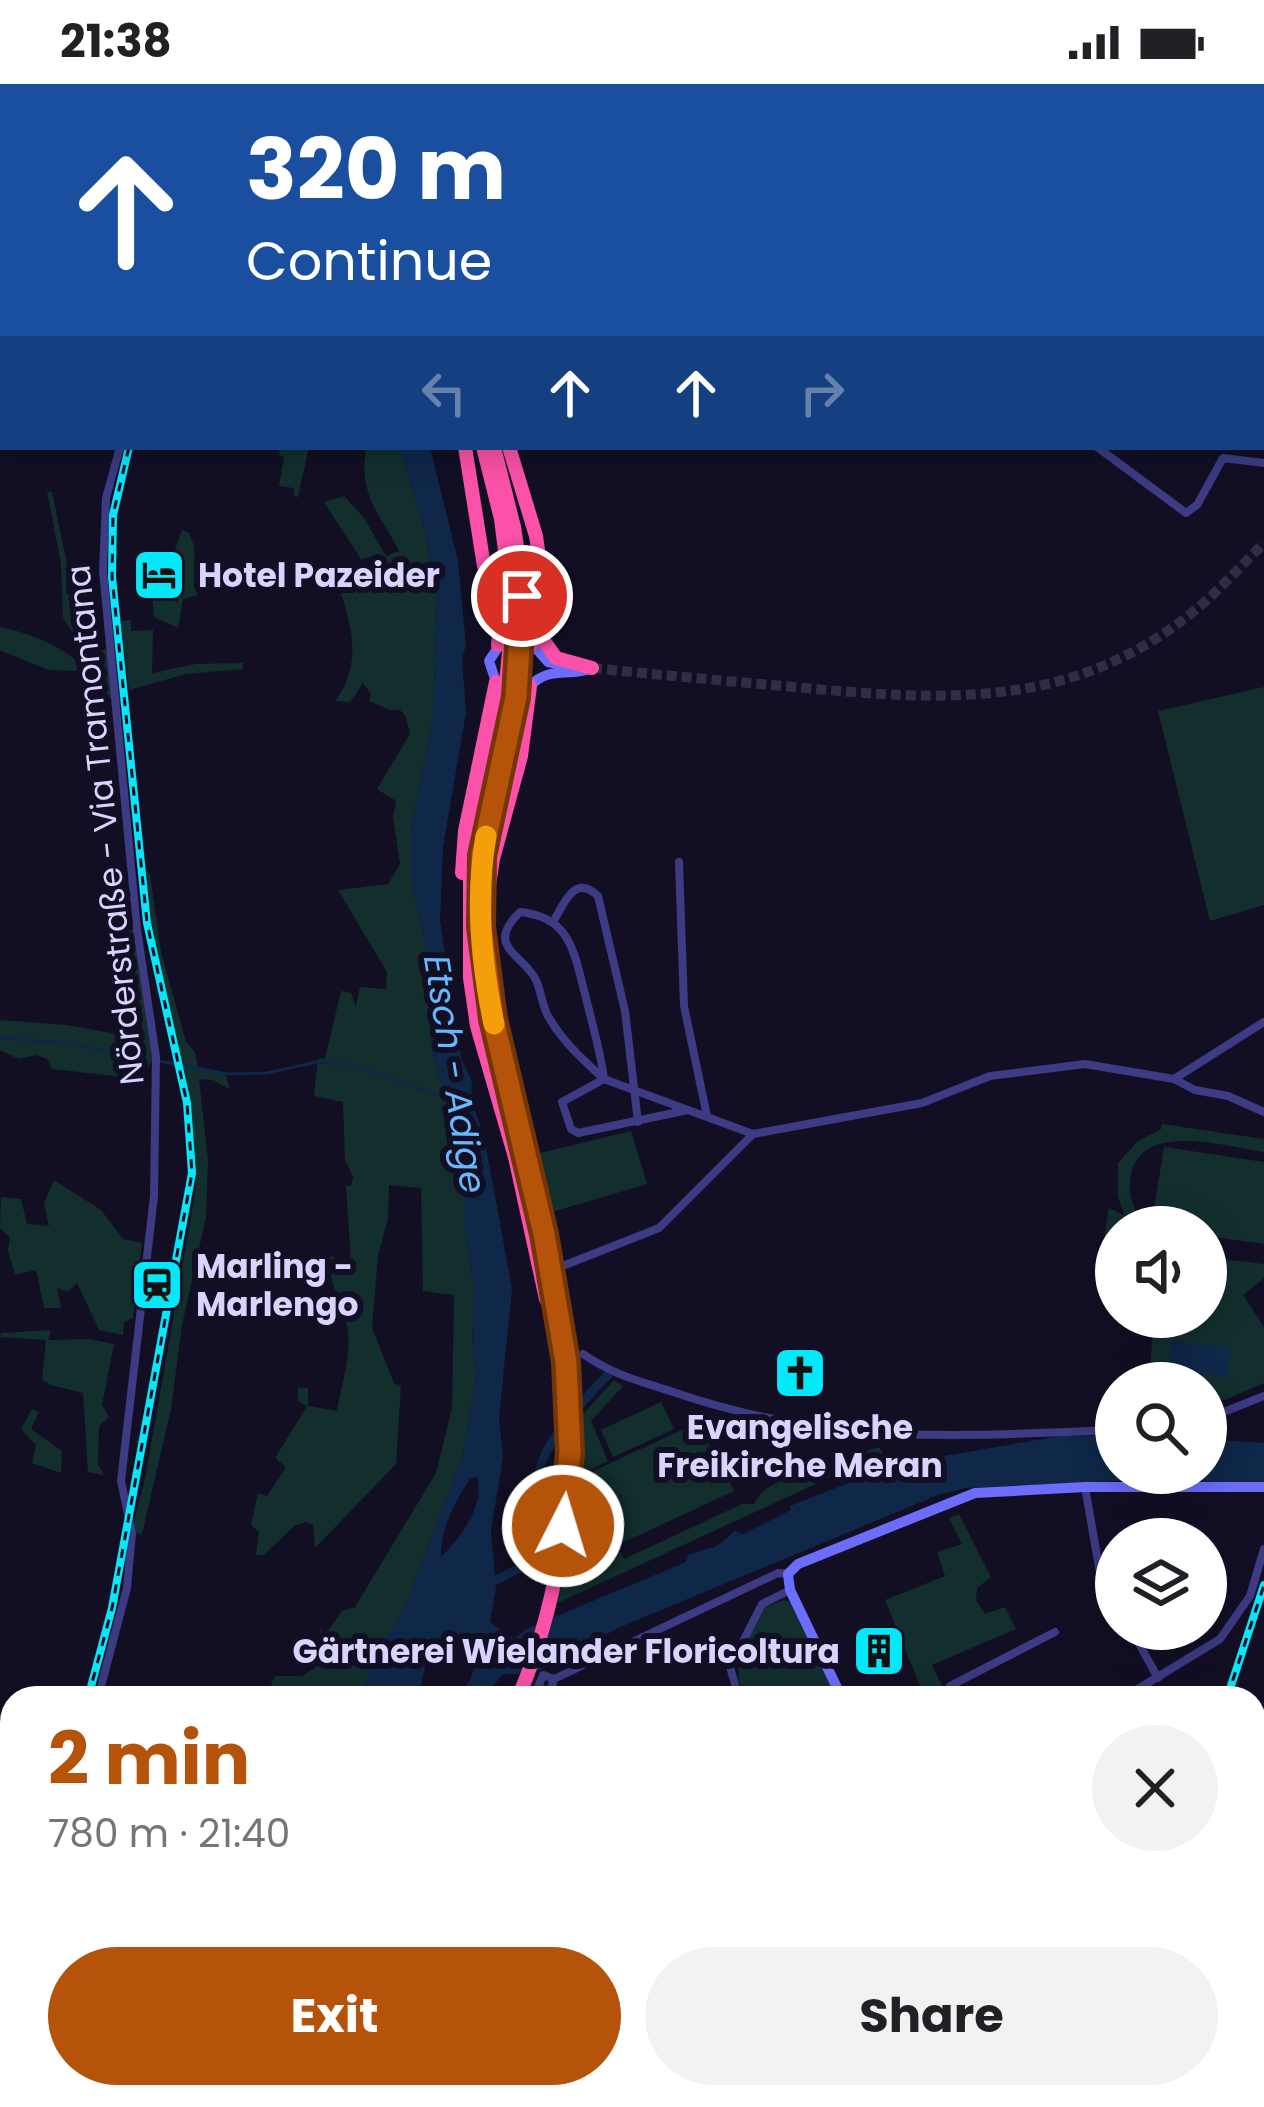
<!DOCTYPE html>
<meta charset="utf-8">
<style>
:root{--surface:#fff;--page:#f2f2f2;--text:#202124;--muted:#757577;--accent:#b45309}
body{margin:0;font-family:Poppins,sans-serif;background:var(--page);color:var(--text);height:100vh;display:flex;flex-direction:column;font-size:45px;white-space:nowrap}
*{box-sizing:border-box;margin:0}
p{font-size:39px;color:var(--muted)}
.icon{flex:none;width:66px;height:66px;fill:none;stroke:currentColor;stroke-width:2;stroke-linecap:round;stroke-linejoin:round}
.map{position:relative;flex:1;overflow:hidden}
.drawer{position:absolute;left:0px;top:1602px;width:1266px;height:423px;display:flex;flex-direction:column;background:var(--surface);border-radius:36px 36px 0 0;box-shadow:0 6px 30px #0003}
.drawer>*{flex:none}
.guide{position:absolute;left:0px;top:0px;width:1266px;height:366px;box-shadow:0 6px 30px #0003;background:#1a4fa0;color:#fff;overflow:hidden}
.tools{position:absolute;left:1095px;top:1122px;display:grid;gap:24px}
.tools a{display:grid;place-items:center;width:132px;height:132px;border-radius:50%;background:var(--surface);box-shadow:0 6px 30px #0003;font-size:60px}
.pin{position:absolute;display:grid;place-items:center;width:102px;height:102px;color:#fff;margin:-51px;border:6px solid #fff;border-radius:50%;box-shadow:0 3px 12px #0007}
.me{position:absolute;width:132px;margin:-66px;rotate:5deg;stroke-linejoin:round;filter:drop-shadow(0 0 9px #0008)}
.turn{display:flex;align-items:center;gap:42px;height:252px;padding:0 48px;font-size:54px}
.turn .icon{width:156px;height:156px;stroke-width:2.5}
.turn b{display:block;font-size:84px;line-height:102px}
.lanes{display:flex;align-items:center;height:114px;padding:0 48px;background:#0003;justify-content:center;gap:60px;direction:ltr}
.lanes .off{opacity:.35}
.round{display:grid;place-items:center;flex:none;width:126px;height:126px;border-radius:63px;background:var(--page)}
.head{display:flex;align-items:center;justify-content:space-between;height:204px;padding:0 48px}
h1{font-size:72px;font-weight:700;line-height:90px;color:var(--accent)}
.cta{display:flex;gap:24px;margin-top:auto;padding:24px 48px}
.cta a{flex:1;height:138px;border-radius:72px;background:var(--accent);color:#fff;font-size:48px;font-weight:700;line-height:138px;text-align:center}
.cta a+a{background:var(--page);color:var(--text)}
.status{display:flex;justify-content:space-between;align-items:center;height:84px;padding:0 60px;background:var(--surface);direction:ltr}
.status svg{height:33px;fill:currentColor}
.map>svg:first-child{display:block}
.green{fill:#122f2d}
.water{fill:#0f2749;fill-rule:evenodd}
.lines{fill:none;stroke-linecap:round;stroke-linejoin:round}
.stream{stroke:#0f2749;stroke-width:3}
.canal{stroke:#0f2749;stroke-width:9}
.river{stroke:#0f2749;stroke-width:15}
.secondary-tunnel{stroke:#302d46;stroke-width:10;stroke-dasharray:10 5;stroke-linecap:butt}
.street{stroke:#3c3b83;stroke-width:8}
.secondary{stroke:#6d6dfd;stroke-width:10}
.primary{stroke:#bc5dfc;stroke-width:10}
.highway{stroke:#fc51a8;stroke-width:14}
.rail-casing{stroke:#04e8fa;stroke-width:8}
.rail{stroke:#120f25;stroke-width:3;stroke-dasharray:9;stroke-linecap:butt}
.highway-bridge{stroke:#fc51a8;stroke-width:14}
.route-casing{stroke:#753606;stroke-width:30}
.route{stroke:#b45309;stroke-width:21}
.slow{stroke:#f59e0b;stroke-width:21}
.labels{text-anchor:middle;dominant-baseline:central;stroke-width:12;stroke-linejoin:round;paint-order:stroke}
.poi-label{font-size:33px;font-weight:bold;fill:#d8d4fe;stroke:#120f25;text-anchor:start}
.street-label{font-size:33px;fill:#d8d4fe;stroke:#120f25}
.water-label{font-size:36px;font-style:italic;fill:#64bafc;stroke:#120f25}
</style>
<div class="status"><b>21:38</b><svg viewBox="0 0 49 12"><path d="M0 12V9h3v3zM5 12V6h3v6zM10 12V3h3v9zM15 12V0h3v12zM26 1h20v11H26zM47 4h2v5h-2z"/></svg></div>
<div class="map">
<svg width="1264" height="2023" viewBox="0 0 1264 2023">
<rect width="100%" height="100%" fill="#120f25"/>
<!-- green -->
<g class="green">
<polygon points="280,363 309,363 298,413 294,412 294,404 279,402 284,373 279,371"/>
<path d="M 367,363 L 400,363 L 425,446 L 437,516 L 433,633 L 411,746 L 411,792 L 426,864 L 431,962 L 456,1050 L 464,1097 L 464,1137 L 474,1207 L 472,1268 L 477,1289 L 463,1372 L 400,1535 L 387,1553 L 357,1614 L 265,1614 L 275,1592 L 302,1592 L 319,1581 L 320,1546 L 325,1551 L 342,1527 L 355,1523 L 436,1389 L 452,1324 L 454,1211 L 423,1207 L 421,1104 L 389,1101 L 388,1134 L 378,1172 L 372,1244 L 394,1299 L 401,1302 L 396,1380 L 315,1464 L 313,1441 L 306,1438 L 294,1442 L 264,1471 L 256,1471 L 259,1448 L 251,1441 L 258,1409 L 267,1412 L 286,1383 L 275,1374 L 307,1322 L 298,1317 L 298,1304 L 308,1304 L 308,1322 L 337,1327 C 341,1301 354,1265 346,1238 C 338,1213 329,1200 330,1172 L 351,1178 L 346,1102 L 351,1102 L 353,1093 L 345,1075 L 343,1018 L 314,1012 L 318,975 L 325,974 L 341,907 L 351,909 L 356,923 L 360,903 L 386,905 L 387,888 L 338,806 L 388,800 L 400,780 L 393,733 L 396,717 L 377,705 L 410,650 L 406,633 L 400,626 L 390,626 L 369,617 L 371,610 L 363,599 L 350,618 L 335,617 C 363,580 352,541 338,501 L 344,493 L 375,487 L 371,473 L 361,475 L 324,418 L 344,412 L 364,434 L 386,472 L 399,467 C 381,431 356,408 367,363 Z"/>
<path d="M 47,407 L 52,408 L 67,479 L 66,510 L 73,511 L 76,534 L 99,567 L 108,564 L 113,616 L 106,611 C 105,594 100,581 90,567 L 87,569 L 63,534 L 61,480 Z"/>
<polygon points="182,446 189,449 194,461 197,511 183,515 178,544 154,533 152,510 168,509 167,514 177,518 180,511 170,506 173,504 174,483 170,479"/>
<polygon points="131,536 131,547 153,546 152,589 196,580 243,579 243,585 186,590 129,606 121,537"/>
<path d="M 0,543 C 29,549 53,558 77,577 L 77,587 L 48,586 L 0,566 Z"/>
<polygon points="1264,603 1264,821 1210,837 1158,627"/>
<polygon points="146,784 150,791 161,868 186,958 195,968 198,983 225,990 230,1005 213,996 199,995 208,1077 206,1133 182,1241 171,1325 142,1450 131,1448 145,1395 196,1104 191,1023 155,862"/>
<polygon points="128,846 134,846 153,971 149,983 134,984 134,1002 114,992 52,985 47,975 37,971 19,975 0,966 0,936 67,941 145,955 127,889"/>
<path d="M 1162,1040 L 1264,1055 L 1264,1068 C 1223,1062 1129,1033 1130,1103 C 1130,1120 1137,1132 1151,1143 L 1134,1143 L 1129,1137 L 1131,1143 L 1116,1143 L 1116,1177 L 1102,1166 L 1109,1124 L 1125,1132 L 1118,1113 L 1118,1079 L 1137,1058 L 1161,1045 Z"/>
<polygon points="631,1047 647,1100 549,1129 536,1070"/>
<polygon points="1164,1063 1264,1078 1264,1160 1206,1152 1206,1143 1151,1143"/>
<polygon points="54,1096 101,1126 123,1155 142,1159 133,1234 124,1238 123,1251 99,1246 77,1199 68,1208 57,1204 61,1224 44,1224 36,1186 15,1191 8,1167 10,1154 0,1144 1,1113 21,1115 27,1140 49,1142 44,1119"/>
<polygon points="1206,1173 1264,1180 1264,1194 1243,1211 1264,1243 1264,1299 1225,1316 1210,1313 1206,1299 1150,1299 1153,1233 1206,1233"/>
<polygon points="51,1246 48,1256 89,1255 114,1260 102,1321 109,1333 99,1342 98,1381 104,1391 88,1388 83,1309 51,1301 42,1295 46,1256 0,1253 1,1249"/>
<path d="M 614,1296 L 623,1302 L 591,1337 L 608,1377 L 583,1390 L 624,1475 L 742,1420 L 754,1420 C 768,1393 802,1390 829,1388 L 834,1378 L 879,1363 L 883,1369 L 553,1521 L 575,1339 Z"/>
<polygon points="661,1318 674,1345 613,1373 601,1346"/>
<polygon points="32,1325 39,1328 31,1345 62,1367 61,1389 32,1379 36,1361 21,1345"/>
<polygon points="701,1337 734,1407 620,1460 587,1390"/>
<polygon points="959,1430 991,1493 977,1504 976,1516 985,1530 1005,1523 1016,1545 932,1581 948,1614 925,1614 885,1516 945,1492 937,1468 962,1460 949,1434"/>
<path d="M 784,1516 L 791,1519 L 838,1614 L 745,1614 C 727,1578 750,1556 765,1523 Z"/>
<polygon points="1021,2013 1251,2013 1254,2023 1000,2023"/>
</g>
<!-- water -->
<g class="water">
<path d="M 400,363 L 430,363 L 458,477 L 466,561 L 462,575 L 466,629 L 443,763 L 440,837 L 461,974 L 472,998 L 471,1015 L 484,1052 L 512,1205 L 499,1334 L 503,1372 L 491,1448 L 496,1503 L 490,1538 L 514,1555 L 526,1545 L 686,1478 L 688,1471 C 716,1460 711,1470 734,1447 L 743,1450 L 791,1426 L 790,1422 L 917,1372 L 927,1375 L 1060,1352 L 1116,1351 L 1116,1389 L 1206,1389 L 1206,1355 L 1264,1359 L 1264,1399 L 1119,1397 L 966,1404 L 938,1411 L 618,1544 L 533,1590 L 503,1590 L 483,1614 L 466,1614 L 482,1593 L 481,1576 C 464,1560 446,1561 427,1572 L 419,1614 L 357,1614 L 387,1552 L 400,1535 L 463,1372 L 477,1289 L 472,1268 L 474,1207 L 464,1137 L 464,1097 L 456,1050 L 431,962 L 426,864 L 411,792 L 411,746 L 433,633 L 437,516 L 425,446 ZM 477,1393 C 486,1420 460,1455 441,1473 C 440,1446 455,1417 470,1395 Z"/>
<polygon points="1172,1256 1231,1264 1227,1294 1168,1286"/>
</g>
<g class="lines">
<!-- stream -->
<polyline class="stream" points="0,954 63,959 228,990 267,989 317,978 353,981 444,1013"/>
<!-- canal -->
<path class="canal" d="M 489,1499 L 521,1484 C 530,1451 515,1419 540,1394 C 533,1372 589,1308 608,1291"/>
<!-- river -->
<polyline class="river" points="466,1614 477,1599 487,1568"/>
<!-- secondary-tunnel -->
<path class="secondary-tunnel" d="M 592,584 C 660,591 727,597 794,603 C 944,617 1074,627 1198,524 C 1221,504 1242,481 1264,459"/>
<!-- street -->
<g class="street">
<polyline points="683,0 683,3"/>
<polyline points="255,3 256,0"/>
<polyline points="1097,363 1186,429 1197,421 1223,374 1264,379"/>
<polyline points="679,778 684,922 707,1032"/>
<path d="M 520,828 C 571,833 574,869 585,910 C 592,939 600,965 604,995 C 583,976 562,957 548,932 C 542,921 541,907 536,896 C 523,870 484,863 520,828 Z"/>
<path d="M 553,838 C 564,820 574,789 598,812 L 625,927 L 638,1038"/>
<polyline points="1174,995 1264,938"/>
<polyline points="688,1026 578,1049 571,1045 562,1018 604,995 753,1050 922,1019 990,992 1085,980 1174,995 1195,1006 1228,1012 1264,1028"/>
<polyline points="560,1183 659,1144 753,1050"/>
<path d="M 583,1270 C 615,1292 640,1297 676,1309 C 833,1362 954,1352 1116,1346"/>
<polyline points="1206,1335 1264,1312"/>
<polyline points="1085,1403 1100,1489 1116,1518"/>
<polyline points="1131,1545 1158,1594"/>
<polyline points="554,1595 550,1608 538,1603 543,1591 554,1595 778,1489 788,1490"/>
<polyline points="98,1614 127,1504 132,1449 121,1397 154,1112 156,973 137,845 103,487 106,414 120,363"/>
<polyline points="739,1614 730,1583 762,1520 790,1506"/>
<polyline points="956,1614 950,1602 1055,1548"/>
<polyline points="1123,1614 1220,1555 1250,1512 1264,1465"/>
<polyline points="0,1781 12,1767"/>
<polyline points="1254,1815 1264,1811"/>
<polyline points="1254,1959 1264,1955"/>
<polyline points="856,2023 881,2013"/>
<polyline points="994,2023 1008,2013"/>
</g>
<!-- secondary -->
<g class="secondary">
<polyline points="532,560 548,578 571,583"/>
<polyline points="496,598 489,577 501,559"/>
<path d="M 530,602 C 550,581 569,594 592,584"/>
<polyline points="842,1614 790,1506 788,1490 798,1480 975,1409 1085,1403 1264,1403"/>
<polyline points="806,2023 807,2013"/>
</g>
<!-- primary -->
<polyline class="primary" points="679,2013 687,2023"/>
<!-- highway -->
<g class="highway">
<polyline points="414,0 415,3"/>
<polyline points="425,0 426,3"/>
<polyline points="465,363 484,482 500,541 498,561"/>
<polyline points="483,363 501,435 509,498"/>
<polyline points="494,363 514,443"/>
<polyline points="509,363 536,452 542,494 542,554 556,574 592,584"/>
<polyline points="532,560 535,534"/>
<path d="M 494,714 C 487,744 480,774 479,804 C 476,920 518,1034 543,1146 C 578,1302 582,1465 518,1614"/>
<polyline points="480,719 470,795 470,894 477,942 515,1073 546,1215"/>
<polyline points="462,789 465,747 496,598"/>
<polyline points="487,814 493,775 521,672 530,602"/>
<polyline points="342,2023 345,2013"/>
<polyline points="352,2023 356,2013"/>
</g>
<!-- rail casing -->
<g class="rail-casing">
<g id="rail">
<polyline points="265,3 265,0"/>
<polyline points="88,1614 112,1524 192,1089 187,1019 147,839 112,493 113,431 129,363"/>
<polyline points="1227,1614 1264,1501"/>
<polyline points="0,1756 12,1740"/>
<polyline points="896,2023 916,2013"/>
</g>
</g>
<!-- rail -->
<use href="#rail" class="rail"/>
<!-- highway-bridge -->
<g class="highway-bridge">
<path d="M 494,714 C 514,620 531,539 514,443"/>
<path d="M 480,719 C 500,645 515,575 509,498"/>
</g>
</g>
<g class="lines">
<!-- route casing -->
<g class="route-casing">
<polyline id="route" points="522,512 516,613 482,772 481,843 493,935 544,1150 566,1278 570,1368 563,1442"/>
</g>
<!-- route -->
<use href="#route" class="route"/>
<!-- slow -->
<path class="slow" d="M 486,752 C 475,814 481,878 494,940"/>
</g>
<!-- icons -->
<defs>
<g id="hotel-square" transform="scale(2.7)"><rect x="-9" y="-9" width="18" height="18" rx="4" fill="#04e8fa" stroke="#120f25"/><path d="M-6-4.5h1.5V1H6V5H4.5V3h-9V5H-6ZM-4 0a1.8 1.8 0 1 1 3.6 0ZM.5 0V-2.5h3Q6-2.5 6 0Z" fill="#111"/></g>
<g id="station-square" transform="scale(2.7)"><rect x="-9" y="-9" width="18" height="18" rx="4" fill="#04e8fa" stroke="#120f25"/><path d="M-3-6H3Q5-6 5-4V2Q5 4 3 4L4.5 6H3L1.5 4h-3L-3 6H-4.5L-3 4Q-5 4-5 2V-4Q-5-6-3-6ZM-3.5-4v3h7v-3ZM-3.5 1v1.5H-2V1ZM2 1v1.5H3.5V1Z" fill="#111"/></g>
<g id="church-square" transform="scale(2.7)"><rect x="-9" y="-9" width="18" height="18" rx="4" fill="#04e8fa" stroke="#120f25"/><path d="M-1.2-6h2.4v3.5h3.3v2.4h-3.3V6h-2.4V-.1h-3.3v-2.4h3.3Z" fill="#111"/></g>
<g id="building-square" transform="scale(2.7)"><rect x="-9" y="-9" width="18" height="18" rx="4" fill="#04e8fa" stroke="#120f25"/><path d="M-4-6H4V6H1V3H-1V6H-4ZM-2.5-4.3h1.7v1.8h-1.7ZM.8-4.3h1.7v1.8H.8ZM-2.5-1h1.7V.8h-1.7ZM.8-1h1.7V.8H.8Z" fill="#111"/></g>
</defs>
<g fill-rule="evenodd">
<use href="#hotel-square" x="159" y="491"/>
<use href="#station-square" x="157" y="1201"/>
<use href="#church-square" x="800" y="1289"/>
<use href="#building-square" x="879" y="1567"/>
</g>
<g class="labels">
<!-- poi labels -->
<g class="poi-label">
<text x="198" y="491">Hotel Pazeider</text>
<text x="196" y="1182">Marling -<tspan x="196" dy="38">Marlengo</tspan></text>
<text x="800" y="1343" text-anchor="middle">Evangelische<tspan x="800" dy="38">Freikirche Meran</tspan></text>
<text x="840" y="1567" text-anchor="end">Gärtnerei Wielander Floricoltura</text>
</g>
<!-- street labels -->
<g class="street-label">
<text transform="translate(105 741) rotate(-96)">Nörderstraße - Via Tramontana</text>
</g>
<!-- water labels -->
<g class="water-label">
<text transform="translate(455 990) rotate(81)">Etsch - Adige</text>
</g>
</g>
</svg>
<div class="tools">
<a><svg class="icon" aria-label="sound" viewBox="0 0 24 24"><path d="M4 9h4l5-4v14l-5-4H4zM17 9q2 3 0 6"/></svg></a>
<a><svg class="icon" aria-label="search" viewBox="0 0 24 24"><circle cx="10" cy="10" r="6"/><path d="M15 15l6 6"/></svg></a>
<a><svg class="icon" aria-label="layers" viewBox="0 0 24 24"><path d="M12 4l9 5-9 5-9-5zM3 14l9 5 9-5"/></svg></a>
</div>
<div class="pin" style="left:522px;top:512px;background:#d93025"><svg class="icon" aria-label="arrive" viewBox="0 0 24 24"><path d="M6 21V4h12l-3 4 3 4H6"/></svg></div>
<svg class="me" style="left:563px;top:1442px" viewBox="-20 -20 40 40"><circle r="17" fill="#b45309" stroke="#fff" stroke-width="3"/><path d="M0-11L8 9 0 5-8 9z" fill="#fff"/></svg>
<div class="guide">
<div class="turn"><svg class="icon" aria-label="ahead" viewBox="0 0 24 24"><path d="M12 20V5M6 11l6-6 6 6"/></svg><div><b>320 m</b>Continue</div></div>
<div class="lanes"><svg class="icon off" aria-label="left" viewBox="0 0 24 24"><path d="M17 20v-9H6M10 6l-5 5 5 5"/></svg><svg class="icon" aria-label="ahead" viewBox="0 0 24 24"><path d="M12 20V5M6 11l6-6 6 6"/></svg><svg class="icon" aria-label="ahead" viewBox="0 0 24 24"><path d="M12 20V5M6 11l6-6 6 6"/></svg><svg class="icon off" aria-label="right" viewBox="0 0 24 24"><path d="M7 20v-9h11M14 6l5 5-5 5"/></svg></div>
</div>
<section class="drawer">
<div class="head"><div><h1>2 min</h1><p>780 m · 21:40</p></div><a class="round"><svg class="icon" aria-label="close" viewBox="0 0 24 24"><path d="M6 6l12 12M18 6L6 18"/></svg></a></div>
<div class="cta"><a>Exit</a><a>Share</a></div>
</section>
</div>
